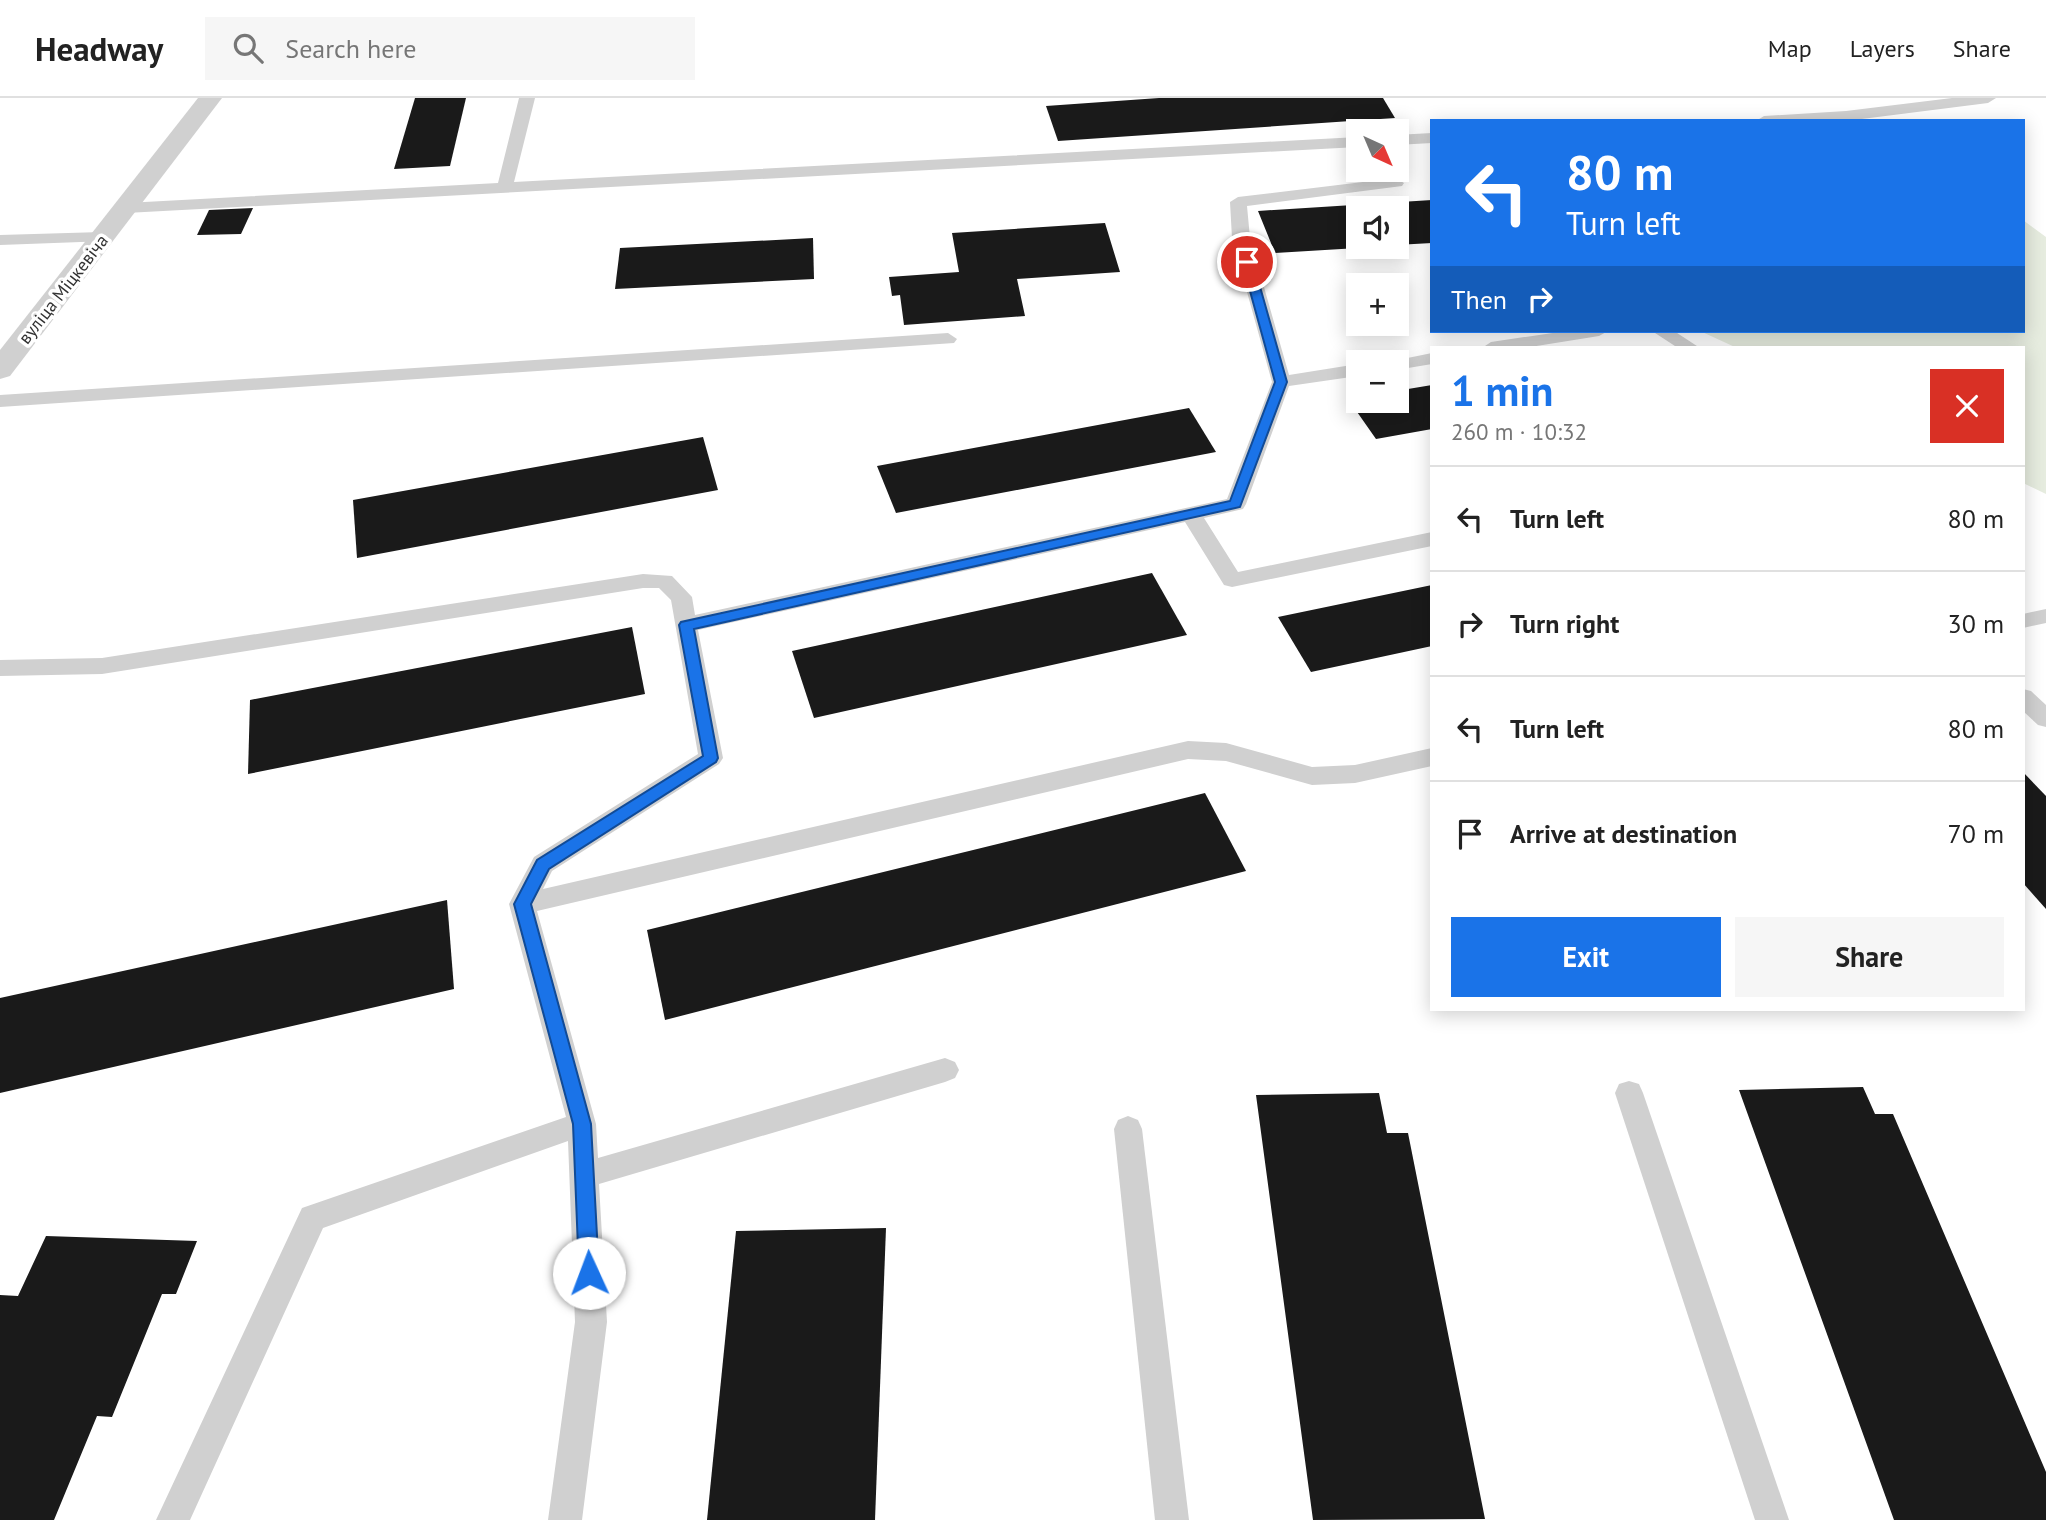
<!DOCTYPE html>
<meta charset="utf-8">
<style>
:root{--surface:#fff;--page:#f6f6f6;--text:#222;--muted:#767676;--line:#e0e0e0;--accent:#1a73e8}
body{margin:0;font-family:"PT Sans",sans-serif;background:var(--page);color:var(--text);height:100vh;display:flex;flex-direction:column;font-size:26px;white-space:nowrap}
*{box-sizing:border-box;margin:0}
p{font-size:23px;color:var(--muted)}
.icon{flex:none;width:38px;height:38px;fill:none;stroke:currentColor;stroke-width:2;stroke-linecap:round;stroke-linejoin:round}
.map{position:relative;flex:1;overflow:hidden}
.drawer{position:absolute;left:1430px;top:248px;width:595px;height:665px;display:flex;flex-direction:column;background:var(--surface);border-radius:0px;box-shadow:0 4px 18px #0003}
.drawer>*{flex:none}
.top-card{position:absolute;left:1430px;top:21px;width:595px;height:214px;border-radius:0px;box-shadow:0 4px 18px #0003;background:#1a73e8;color:#fff;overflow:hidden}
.needle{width:46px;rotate:136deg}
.tools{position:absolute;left:1346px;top:21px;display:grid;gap:14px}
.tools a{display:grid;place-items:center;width:63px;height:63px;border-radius:0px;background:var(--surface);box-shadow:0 4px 18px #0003;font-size:35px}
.pin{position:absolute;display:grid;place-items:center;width:60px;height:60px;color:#fff;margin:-30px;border:4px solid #fff;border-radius:50%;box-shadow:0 2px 7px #0007}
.me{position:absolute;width:77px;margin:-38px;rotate:358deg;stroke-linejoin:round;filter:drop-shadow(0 0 5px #0008)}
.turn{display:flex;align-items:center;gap:24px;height:147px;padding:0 21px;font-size:32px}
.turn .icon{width:91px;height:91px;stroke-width:2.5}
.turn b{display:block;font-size:49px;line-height:60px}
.then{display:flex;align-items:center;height:66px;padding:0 21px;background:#0003;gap:14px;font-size:26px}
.round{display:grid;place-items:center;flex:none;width:74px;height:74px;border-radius:0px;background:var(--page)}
.headline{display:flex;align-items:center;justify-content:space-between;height:119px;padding:0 21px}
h1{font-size:42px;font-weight:700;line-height:52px;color:var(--accent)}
.action{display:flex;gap:14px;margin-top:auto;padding:14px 21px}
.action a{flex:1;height:80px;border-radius:0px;background:var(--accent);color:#fff;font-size:28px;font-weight:700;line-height:80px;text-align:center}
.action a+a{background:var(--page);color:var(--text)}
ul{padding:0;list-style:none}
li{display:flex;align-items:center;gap:21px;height:105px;padding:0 21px;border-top:2px solid var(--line)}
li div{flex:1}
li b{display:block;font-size:26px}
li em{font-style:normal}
header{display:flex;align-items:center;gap:42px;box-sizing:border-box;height:98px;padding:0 35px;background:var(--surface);border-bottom:2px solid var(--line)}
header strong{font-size:33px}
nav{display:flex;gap:38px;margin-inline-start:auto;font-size:24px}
.search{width:490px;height:63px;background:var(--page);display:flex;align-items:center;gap:18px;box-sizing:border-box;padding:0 24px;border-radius:0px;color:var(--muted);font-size:26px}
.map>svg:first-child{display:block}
.green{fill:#e6ecdf}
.building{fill:#1a1a1a}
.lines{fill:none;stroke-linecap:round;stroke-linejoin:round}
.service{fill:#d0d0d0;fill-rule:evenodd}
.tertiary{fill:#d0d0d0;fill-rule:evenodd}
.route{fill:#1a73e8;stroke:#114b97;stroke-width:2}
.labels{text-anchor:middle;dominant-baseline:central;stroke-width:7;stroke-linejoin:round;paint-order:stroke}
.far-street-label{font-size:18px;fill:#333;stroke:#fff}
</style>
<header>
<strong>Headway</strong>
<div class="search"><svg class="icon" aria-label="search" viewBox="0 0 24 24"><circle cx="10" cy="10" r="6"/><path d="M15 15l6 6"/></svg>Search here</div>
<nav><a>Map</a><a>Layers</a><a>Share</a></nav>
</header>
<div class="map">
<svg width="2046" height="1422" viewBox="0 0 2046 1422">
<rect width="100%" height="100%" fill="#fff"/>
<!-- green -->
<polygon class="green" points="2023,122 2046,139 2046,396 2023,385 2023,250 1737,250 1700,233 2023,233"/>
<!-- building -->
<g class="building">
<polygon points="415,0 466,0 450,68 394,71"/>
<polygon points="1159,0 1383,0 1395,20 1058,43 1046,8"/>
<polygon points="1432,102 1432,145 1396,147 1396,110 1358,110 1358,150 1275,155 1258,113"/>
<polygon points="253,110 241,136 197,137 209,112"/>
<polygon points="1105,125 1120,174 1017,181 1025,218 904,227 900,197 892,198 889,179 959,174 952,135"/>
<polygon points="813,140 814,181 615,191 620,150"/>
<polygon points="1432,287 1432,331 1376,341 1348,301 1396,303 1396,293"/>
<polygon points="1189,310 1216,354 896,415 877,368"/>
<polygon points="703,339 718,392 357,460 353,402"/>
<polygon points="1152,475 1187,537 814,620 792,553"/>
<polygon points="1432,487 1432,548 1311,574 1278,519"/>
<polygon points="632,529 645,596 248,676 250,602"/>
<polygon points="2023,674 2046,698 2046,811 2023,785"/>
<polygon points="1205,695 1246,773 665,922 647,832"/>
<polygon points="447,802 454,891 0,995 0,900"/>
<polygon points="1863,989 1875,1016 1893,1016 2046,1374 2046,1422 1894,1422 1739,992"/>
<polygon points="1379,995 1387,1035 1408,1035 1485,1421 1313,1422 1256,997"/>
<polygon points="886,1130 875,1422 707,1422 736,1133"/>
<polygon points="46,1138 197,1143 176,1196 162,1196 112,1319 97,1318 54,1422 0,1422 0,1197 18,1198"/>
</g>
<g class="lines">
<!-- service -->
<g class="service">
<polygon points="519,0 535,0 514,84 1358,39 1358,49 126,115 118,110 126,105 498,85"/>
<polygon points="1952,0 1996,0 1988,5 1846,23 1756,23 1764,18 1846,13"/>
<polygon points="1432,35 1432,45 1396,47 1396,37"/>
<polygon points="1396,80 1404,85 1402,88 1247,108 1250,140 1289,277 1358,266 1358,278 1289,288 1246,406 1243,411 1204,420 1238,474 1432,434 1432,448 1232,489 1224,487 1185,424 698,532 723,660 719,666 552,773 543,791 1188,643 1226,645 1312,669 1355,667 1432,650 1432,668 1355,685 1312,687 1226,663 1188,661 537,813 596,1026 598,1060 945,960 955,964 959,972 955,980 945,984 599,1086 607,1224 582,1422 548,1422 575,1224 568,1043 323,1130 190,1422 156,1422 302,1110 566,1019 509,806 534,759 698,656 671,502 659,490 643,490 102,576 0,578 0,562 102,560 643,476 672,478 692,499 695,517 1227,401 1272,284 1232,140 1230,104 1238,99"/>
<polygon points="102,134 110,139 108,143 0,147 0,137"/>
<polygon points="1566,233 1608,233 1599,238 1524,250 1482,250 1491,244"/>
<polygon points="1652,233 1674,233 1700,250 1678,250"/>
<polygon points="948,235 957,241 954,245 0,309 0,297"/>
<polygon points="1432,255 1432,266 1396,272 1396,264 1388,264"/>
<polygon points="2046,511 2046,525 2023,530 2023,516"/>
<polygon points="2023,591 2031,593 2046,607 2046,629 2038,627 2023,613"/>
<polygon points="1629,983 1639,986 1643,995 1789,1422 1755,1422 1615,995 1619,986"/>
<polygon points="1128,1018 1138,1022 1142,1031 1189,1422 1155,1422 1114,1031 1118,1022"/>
</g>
<!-- tertiary -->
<polygon class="tertiary" points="198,0 222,0 10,278 0,281 0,252"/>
</g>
<!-- route -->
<polygon class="route" points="1247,161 1253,164 1287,284 1240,409 694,531 718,660 716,664 549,771 531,806 591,1026 599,1175 596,1182 589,1184 582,1182 579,1175 573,1026 514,806 537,762 703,658 679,527 681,524 1230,403 1275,284 1242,164"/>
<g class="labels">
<!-- far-street labels -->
<g class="far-street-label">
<text transform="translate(63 191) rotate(-52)">вуліца Міцкевіча</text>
</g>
</g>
</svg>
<div class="tools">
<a><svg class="needle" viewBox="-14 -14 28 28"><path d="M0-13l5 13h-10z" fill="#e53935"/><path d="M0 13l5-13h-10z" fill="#767676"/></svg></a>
<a><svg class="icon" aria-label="sound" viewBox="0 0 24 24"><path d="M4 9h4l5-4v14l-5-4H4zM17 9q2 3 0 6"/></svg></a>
<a>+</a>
<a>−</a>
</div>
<div class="pin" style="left:1247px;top:164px;background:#d93025"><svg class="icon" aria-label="arrive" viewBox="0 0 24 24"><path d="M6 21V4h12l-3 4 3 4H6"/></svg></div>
<svg class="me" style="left:589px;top:1175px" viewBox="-20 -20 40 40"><circle r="19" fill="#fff"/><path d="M0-13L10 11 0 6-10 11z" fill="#1a73e8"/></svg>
<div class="top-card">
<div class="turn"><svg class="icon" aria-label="left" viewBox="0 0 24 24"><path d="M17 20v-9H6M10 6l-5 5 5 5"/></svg><div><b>80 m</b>Turn left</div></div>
<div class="then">Then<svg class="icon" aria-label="right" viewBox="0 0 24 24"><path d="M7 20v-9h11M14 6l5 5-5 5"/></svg></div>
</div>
<section class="drawer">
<div class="headline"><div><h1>1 min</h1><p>260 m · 10:32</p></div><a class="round" style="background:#d93025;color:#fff"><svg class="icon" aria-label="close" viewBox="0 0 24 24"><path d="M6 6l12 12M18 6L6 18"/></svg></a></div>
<ul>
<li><svg class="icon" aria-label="left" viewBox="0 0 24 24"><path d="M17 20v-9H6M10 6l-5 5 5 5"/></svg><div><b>Turn left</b></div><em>80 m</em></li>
<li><svg class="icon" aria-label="right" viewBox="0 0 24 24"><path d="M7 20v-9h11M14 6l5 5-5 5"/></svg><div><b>Turn right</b></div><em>30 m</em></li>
<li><svg class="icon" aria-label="left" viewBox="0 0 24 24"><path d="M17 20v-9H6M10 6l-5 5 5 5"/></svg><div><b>Turn left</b></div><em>80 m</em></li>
<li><svg class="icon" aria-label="arrive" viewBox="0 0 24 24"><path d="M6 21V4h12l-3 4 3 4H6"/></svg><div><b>Arrive at destination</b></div><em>70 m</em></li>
</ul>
<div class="action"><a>Exit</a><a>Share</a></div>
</section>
</div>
